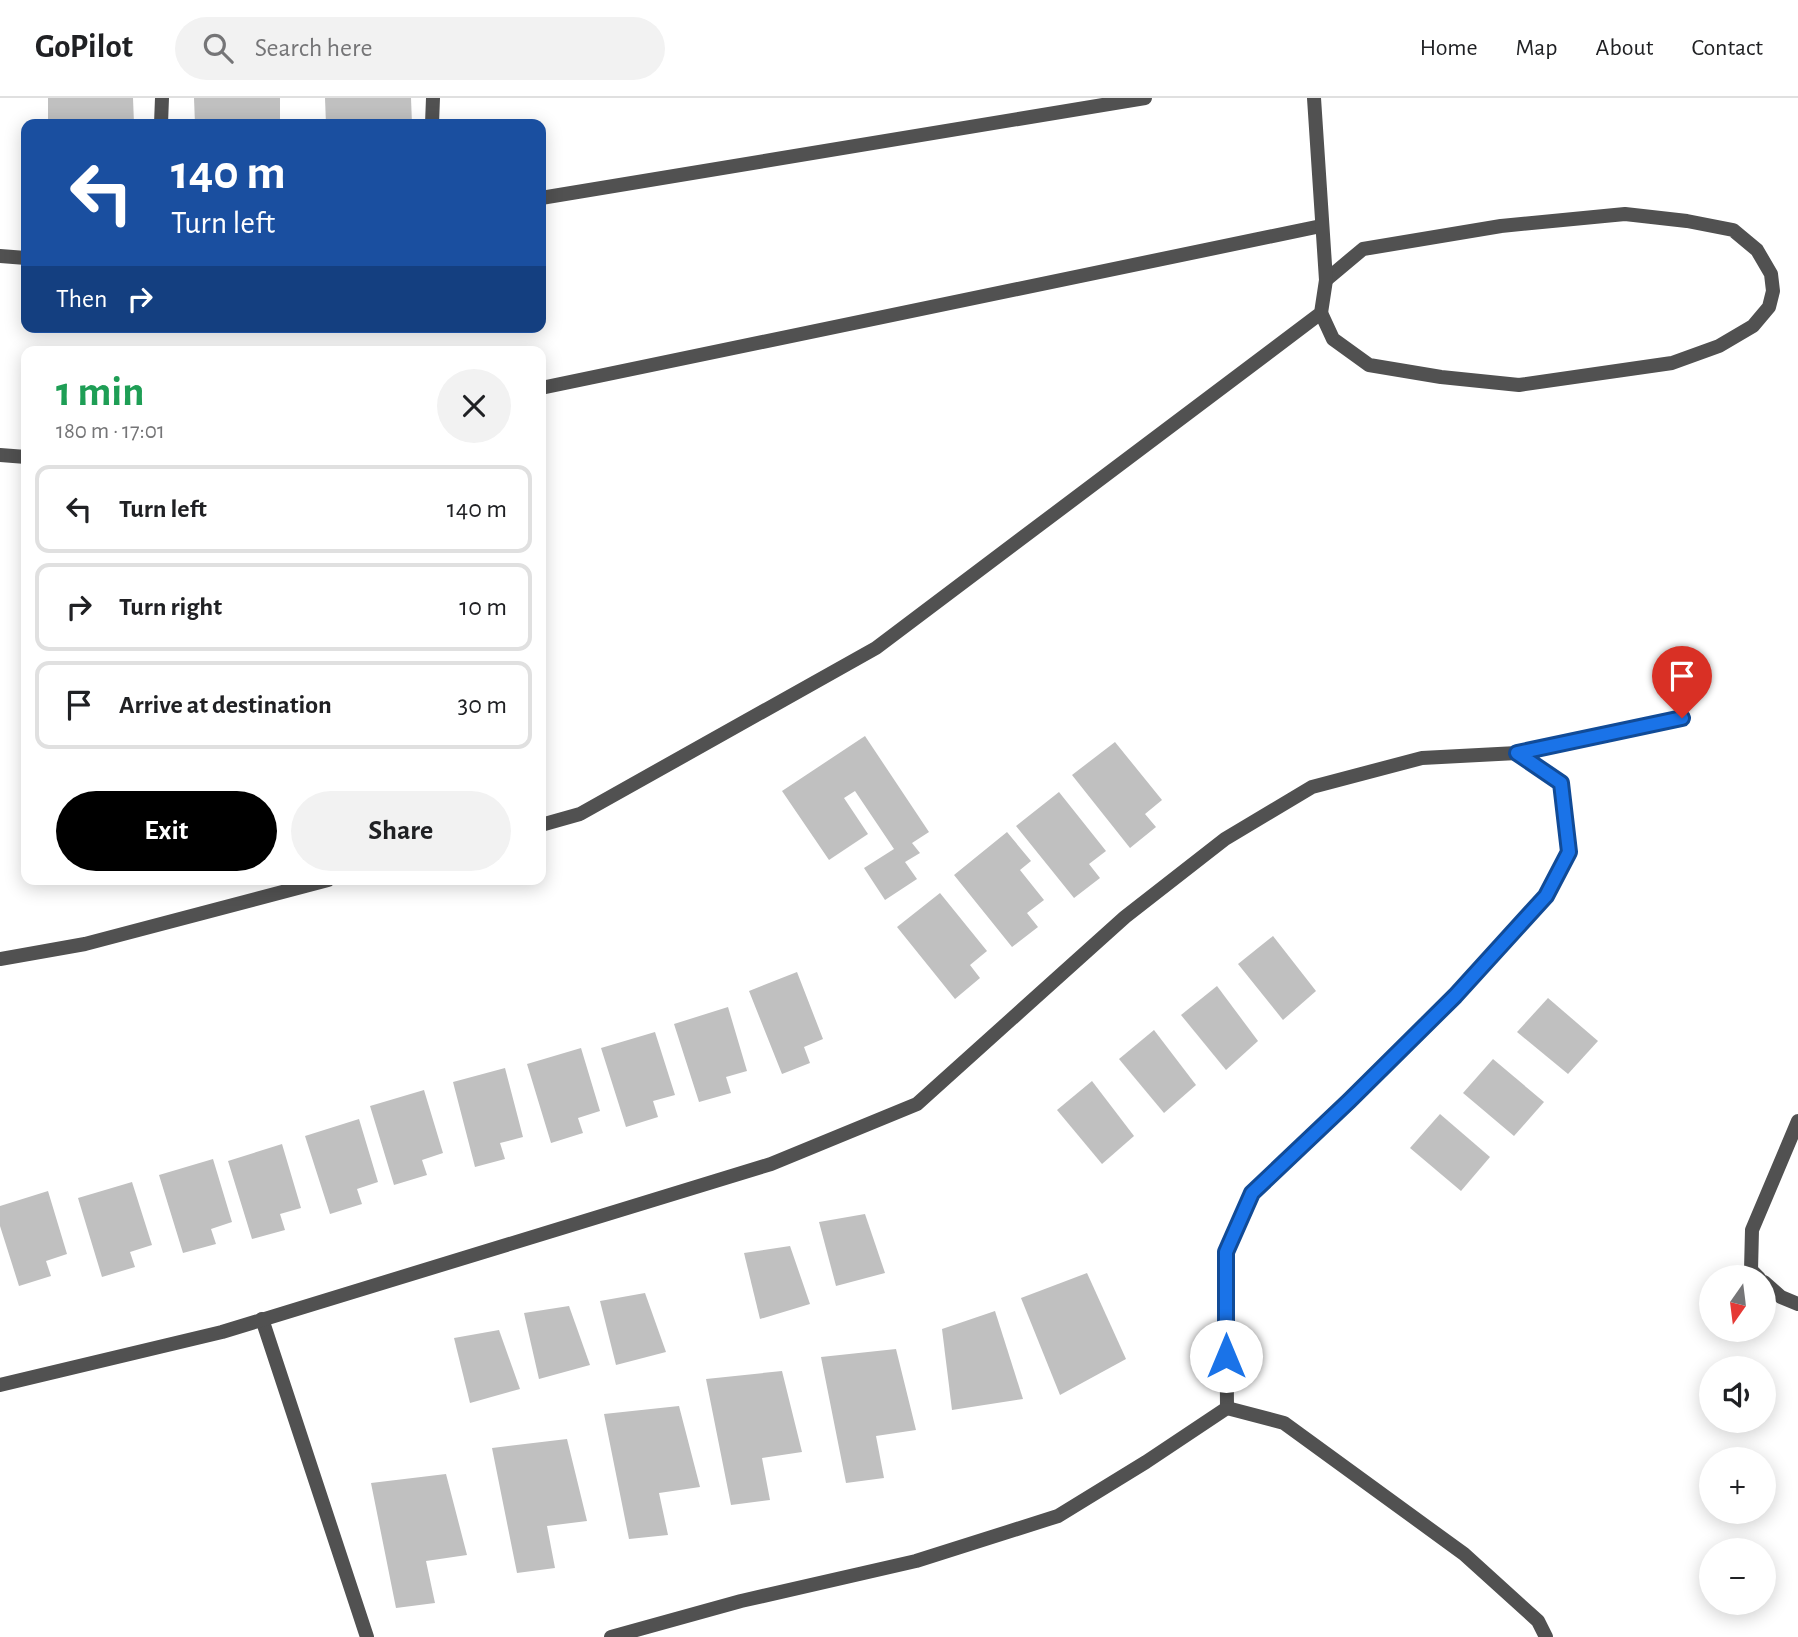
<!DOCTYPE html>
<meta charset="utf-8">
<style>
:root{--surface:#fff;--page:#f2f2f2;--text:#202124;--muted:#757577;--line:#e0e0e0;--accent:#000}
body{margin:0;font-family:"Alegreya Sans",sans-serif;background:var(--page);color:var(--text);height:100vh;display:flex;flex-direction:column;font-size:26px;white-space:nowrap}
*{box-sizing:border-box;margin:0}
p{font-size:23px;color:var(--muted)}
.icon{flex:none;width:38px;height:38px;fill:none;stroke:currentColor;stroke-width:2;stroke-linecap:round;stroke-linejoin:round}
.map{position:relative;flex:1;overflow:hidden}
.panel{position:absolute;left:21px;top:248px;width:525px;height:539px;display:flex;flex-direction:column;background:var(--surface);border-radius:14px;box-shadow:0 4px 18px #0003}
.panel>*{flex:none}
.banner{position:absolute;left:21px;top:21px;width:525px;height:214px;border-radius:14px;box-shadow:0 4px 18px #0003;background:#1a4fa0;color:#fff;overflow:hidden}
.needle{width:46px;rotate:194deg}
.controls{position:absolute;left:1699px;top:1167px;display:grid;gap:14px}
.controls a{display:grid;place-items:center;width:77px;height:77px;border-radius:50%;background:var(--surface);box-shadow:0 4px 18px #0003;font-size:35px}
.pin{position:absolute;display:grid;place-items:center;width:60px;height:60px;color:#fff;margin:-72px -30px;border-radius:50% 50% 50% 0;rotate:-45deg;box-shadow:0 0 7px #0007}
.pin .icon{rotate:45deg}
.me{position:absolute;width:77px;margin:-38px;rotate:0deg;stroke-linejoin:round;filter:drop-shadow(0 0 5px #0008)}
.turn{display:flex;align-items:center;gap:24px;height:147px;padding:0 35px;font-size:32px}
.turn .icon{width:91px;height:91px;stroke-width:2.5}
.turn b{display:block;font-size:49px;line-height:60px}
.then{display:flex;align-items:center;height:66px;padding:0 35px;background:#0003;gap:14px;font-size:26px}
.round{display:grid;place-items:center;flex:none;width:74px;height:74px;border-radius:37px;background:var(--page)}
.head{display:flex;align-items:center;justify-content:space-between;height:119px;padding:0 35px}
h1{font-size:42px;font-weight:700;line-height:52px;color:#1e9e55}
.button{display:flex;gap:14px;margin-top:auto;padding:14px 35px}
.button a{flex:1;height:80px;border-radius:42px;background:var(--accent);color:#fff;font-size:28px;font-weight:700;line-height:80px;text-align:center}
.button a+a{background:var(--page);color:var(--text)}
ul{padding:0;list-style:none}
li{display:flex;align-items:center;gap:21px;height:88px;margin:0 14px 10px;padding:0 21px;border:4px solid var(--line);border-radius:14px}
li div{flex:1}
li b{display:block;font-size:26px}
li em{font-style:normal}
header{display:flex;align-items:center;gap:42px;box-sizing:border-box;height:98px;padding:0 35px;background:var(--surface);border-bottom:2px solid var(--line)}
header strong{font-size:33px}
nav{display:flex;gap:38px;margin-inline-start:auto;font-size:24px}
.search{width:490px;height:63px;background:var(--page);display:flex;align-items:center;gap:18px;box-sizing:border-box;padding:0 24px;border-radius:38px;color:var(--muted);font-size:26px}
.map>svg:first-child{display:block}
.building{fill:#c0c0c0}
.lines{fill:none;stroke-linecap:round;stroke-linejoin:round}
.minor{stroke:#515151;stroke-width:14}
.route-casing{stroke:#114b97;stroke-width:18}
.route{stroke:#1a73e8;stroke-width:12}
</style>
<header>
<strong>GoPilot</strong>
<div class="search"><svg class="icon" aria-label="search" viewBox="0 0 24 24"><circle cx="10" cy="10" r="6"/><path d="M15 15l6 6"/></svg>Search here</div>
<nav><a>Home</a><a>Map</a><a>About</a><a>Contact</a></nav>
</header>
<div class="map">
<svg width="1798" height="1539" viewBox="0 0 1798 1539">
<rect width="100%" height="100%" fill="#fff"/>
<!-- building -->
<g class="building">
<polygon points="48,0 133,0 134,26 48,26"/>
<polygon points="194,0 280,0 280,26 195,26"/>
<polygon points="325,0 411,0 412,26 326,26"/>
<polygon points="865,638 929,734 912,745 920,755 905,764 917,781 885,802 864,770 894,751 855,693 844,700 868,736 829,762 782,693"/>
<polygon points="1115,644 1162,702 1145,716 1156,729 1130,750 1072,677"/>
<polygon points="1059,694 1106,753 1089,766 1100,780 1074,800 1016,728"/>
<polygon points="1007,734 1031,763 1020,772 1044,802 1027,815 1038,829 1012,849 954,777"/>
<polygon points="940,795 987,853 970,867 980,880 955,901 897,829"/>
<polygon points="1273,838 1316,893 1283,922 1238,866"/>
<polygon points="797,874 823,941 804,949 810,965 782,976 749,893"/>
<polygon points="1217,888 1258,943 1226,972 1181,917"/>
<polygon points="1548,900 1598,943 1568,976 1517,934"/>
<polygon points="728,909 747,973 726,979 731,995 699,1004 674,926"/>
<polygon points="1154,932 1196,987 1164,1015 1119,961"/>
<polygon points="655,934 675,997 653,1003 658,1019 626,1029 601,950"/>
<polygon points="581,950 600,1013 578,1020 583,1035 551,1045 527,966"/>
<polygon points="1493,961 1544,1004 1514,1038 1463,995"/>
<polygon points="505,970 523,1039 500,1045 505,1061 475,1069 453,984"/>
<polygon points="1092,983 1134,1038 1102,1066 1057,1012"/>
<polygon points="424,992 443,1055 422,1062 427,1077 394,1087 370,1008"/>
<polygon points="1440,1016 1490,1059 1461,1093 1410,1050"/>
<polygon points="359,1021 378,1084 357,1091 362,1106 330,1116 305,1038"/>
<polygon points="282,1046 301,1110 280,1116 285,1132 252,1141 228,1063"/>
<polygon points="213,1061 232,1124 211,1131 216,1146 183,1155 159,1077"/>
<polygon points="132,1084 152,1147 130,1154 135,1169 102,1179 78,1100"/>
<polygon points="48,1093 67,1156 46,1163 51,1178 19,1188 0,1128 0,1108"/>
<polygon points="865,1116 885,1175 836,1188 819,1124"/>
<polygon points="790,1148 810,1206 760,1221 744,1155"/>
<polygon points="1087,1175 1126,1261 1060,1297 1021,1200"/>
<polygon points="645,1195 666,1254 616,1267 600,1203"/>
<polygon points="569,1208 590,1267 539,1281 524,1215"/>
<polygon points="995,1213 1023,1301 952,1312 942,1231"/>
<polygon points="499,1232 520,1291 470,1305 454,1240"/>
<polygon points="896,1251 916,1332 876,1338 884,1380 846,1385 821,1259"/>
<polygon points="782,1273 802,1354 762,1360 770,1402 731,1407 706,1281"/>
<polygon points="679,1308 700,1389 659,1395 668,1437 629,1441 604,1316"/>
<polygon points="567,1341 587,1423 547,1428 555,1470 517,1475 492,1350"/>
<polygon points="446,1376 467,1457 426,1463 435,1505 396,1510 371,1385"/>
</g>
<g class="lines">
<!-- minor -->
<g class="minor">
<polyline points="161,26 162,0"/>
<polyline points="432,26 433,0"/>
<polyline points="541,100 1145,0"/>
<polyline points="0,158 26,160"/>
<polyline points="1321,215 1333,241 1369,267 1441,279 1519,287 1672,265 1719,248 1753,228 1769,209 1773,193 1771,176 1757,152 1733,132 1687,123 1625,116 1501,128 1363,151 1326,182"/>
<polyline points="541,290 1321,128"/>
<polyline points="0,357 26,359"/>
<polyline points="1517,655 1683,620"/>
<polyline points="541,727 580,716 876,550 1321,215 1326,182 1314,0"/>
<polyline points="0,861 85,846 328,782"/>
<polyline points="1759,1180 1751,1172 1752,1132 1798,1023"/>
<polyline points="1764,1184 1781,1199 1798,1206"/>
<polyline points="262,1221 367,1539"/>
<polyline points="0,1287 222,1234 771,1066 917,1006 1125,819 1225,741 1312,689 1422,660 1517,655 1561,685 1569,754 1546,798 1455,898 1349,1004 1252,1095 1226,1154 1227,1310"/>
<polyline points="611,1539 741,1503 916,1463 1058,1418 1146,1364 1227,1310 1284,1325 1464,1456 1538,1523 1546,1539"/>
</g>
</g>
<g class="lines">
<!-- route casing -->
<g class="route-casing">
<polyline id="route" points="1226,1258 1226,1154 1252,1095 1349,1003 1455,898 1546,798 1569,754 1561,685 1517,655 1682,620"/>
</g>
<!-- route -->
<use href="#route" class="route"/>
</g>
</svg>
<div class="controls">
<a><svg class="needle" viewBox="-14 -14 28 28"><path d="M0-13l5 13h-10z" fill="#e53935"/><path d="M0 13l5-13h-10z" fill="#757577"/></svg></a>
<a><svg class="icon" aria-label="sound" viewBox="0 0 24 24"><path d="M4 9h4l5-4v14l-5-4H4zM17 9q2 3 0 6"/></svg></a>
<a>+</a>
<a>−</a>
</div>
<div class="pin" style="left:1682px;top:620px;background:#d93025"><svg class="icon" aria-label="arrive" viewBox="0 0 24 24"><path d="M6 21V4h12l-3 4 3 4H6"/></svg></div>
<svg class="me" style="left:1226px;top:1258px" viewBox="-20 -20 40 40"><circle r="19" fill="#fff"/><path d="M0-13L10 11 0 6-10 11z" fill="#1a73e8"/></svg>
<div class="banner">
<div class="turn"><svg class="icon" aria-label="left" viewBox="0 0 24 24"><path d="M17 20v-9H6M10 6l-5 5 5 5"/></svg><div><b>140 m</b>Turn left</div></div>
<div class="then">Then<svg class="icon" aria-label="right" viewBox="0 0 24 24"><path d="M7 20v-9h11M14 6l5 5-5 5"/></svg></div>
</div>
<section class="panel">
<div class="head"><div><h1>1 min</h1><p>180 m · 17:01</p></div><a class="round"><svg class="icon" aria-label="close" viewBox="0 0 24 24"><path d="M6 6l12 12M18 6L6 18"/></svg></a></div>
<ul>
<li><svg class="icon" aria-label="left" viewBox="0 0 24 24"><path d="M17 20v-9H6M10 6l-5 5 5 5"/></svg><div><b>Turn left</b></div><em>140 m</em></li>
<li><svg class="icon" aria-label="right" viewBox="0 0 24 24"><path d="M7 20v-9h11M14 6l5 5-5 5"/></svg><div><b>Turn right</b></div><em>10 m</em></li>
<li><svg class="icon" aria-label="arrive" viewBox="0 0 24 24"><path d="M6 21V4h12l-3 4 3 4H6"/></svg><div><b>Arrive at destination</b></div><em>30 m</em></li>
</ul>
<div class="button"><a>Exit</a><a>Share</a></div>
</section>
</div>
